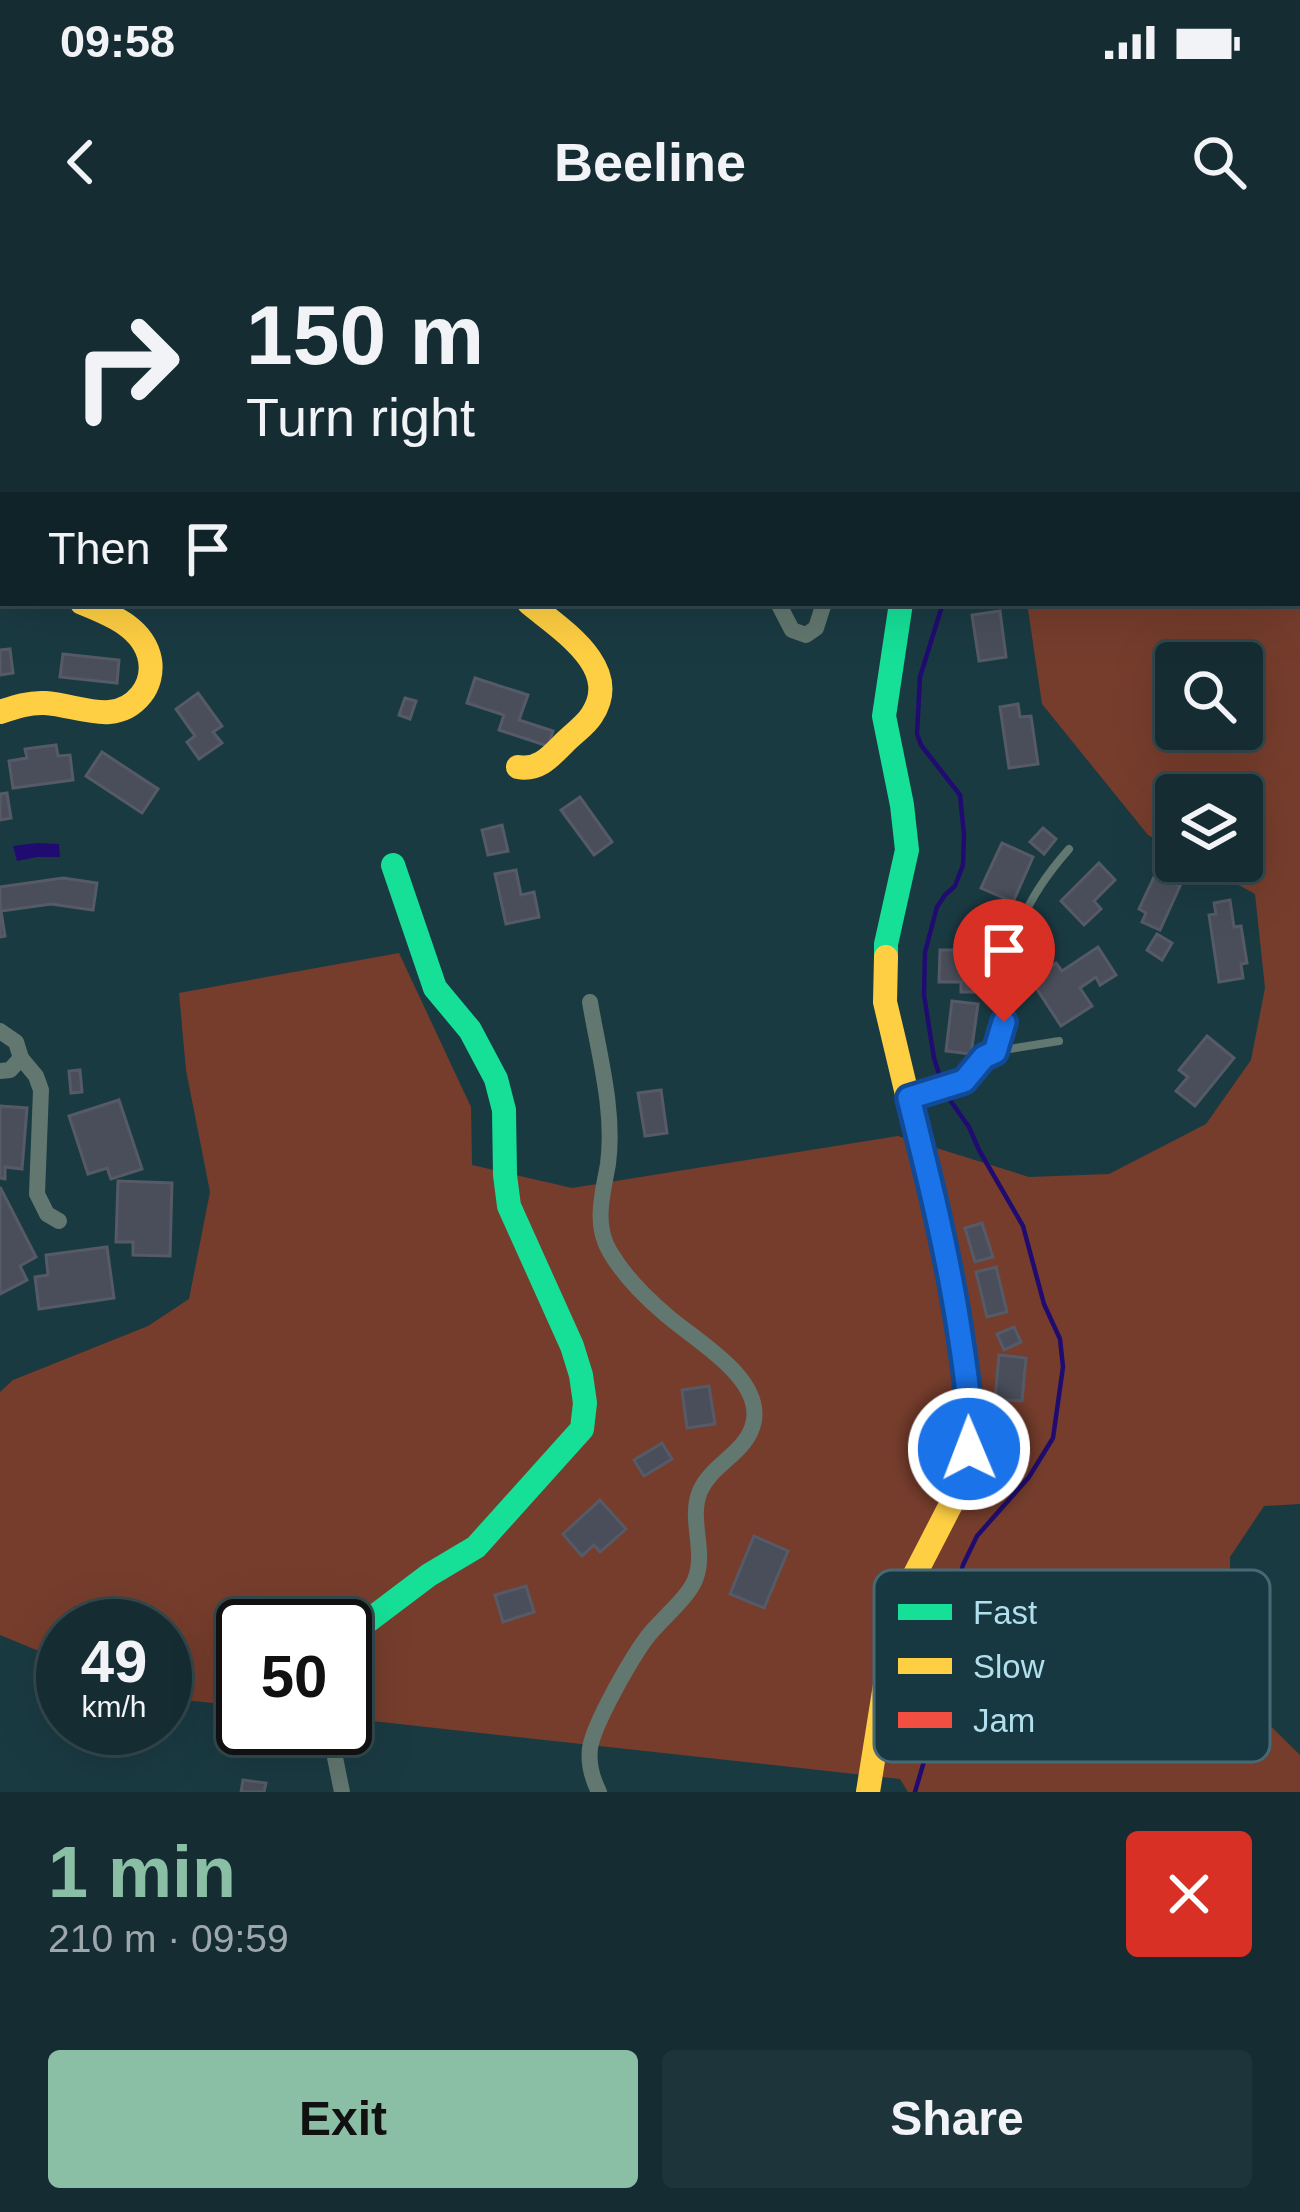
<!DOCTYPE html>
<meta charset="utf-8">
<style>
:root{--surface:#142c32;--page:#1d343a;--text:#f1f3f6;--muted:#9da7ac;--line:#33484d;--accent:#8abfa5}
body{margin:0;font-family:Helvetica,sans-serif;background:var(--page);color:var(--text);height:100vh;display:flex;flex-direction:column;font-size:45px;white-space:nowrap}
*{box-sizing:border-box;margin:0}
p{font-size:39px;color:var(--muted)}
.icon{flex:none;width:66px;height:66px;fill:none;stroke:currentColor;stroke-width:2;stroke-linecap:round;stroke-linejoin:round}
.map{position:relative;height:1552px;overflow:hidden}
.side{display:flex;flex-direction:column;background:var(--surface);flex:1}
.side>*{flex:none}
.top-card{position:absolute;left:0px;top:0px;width:1302px;height:366px;box-shadow:0 12px 48px #0002,0 0 0 3px var(--line);background:#142c32;color:var(--text);overflow:hidden}
.fabs{position:absolute;left:1155px;top:402px;display:grid;gap:24px}
.fabs a{display:grid;place-items:center;width:108px;height:108px;border-radius:12px;background:var(--surface);box-shadow:0 12px 48px #0002,0 0 0 3px var(--line);font-size:60px}
.speed{position:absolute;left:36px;top:1359px;display:flex;gap:24px;font-size:60px;font-weight:700;text-align:center}
.speed>*{display:grid;place-content:center;width:156px;height:156px;border-radius:50%;background:var(--surface);box-shadow:0 12px 48px #0002,0 0 0 3px var(--line);line-height:1}
.speed small{font-size:30px;font-weight:400}
.speed .limit{border:6px solid #111;border-radius:18px;background:#fff;color:#111}
.pin{position:absolute;display:grid;place-items:center;width:102px;height:102px;color:#fff;margin:-123px -51px;border-radius:50% 50% 50% 0;rotate:-45deg;box-shadow:0 0 12px #0007}
.pin .icon{rotate:45deg}
.me{position:absolute;width:132px;margin:-66px;rotate:359deg;stroke-linejoin:round;filter:drop-shadow(0 0 9px #0008)}
.turn{display:flex;align-items:center;gap:42px;height:252px;padding:0 48px;font-size:54px}
.turn .icon{width:156px;height:156px;stroke-width:2.5}
.turn b{display:block;font-size:84px;line-height:102px}
.then{display:flex;align-items:center;height:114px;padding:0 48px;background:#0003;gap:24px;font-size:45px}
.round{display:grid;place-items:center;flex:none;width:126px;height:126px;border-radius:12px;background:var(--page)}
.head{display:flex;align-items:center;justify-content:space-between;height:204px;padding:0 48px}
h1{font-size:72px;font-weight:700;line-height:90px;color:var(--accent)}
.button{display:flex;gap:24px;margin-top:auto;padding:24px 48px}
.button a{flex:1;height:138px;border-radius:12px;background:var(--accent);color:#111;font-size:48px;font-weight:700;line-height:138px;text-align:center}
.button a+a{background:var(--page);color:var(--text)}
.status{display:flex;justify-content:space-between;align-items:center;height:84px;padding:0 60px;background:var(--surface);direction:ltr}
.status svg{height:33px;fill:currentColor}
header{display:flex;justify-content:space-between;align-items:center;height:156px;padding:0 48px;background:var(--surface);font-size:54px;font-weight:700}
.map>svg:first-child{display:block}
.green{fill:#763d2c;fill-rule:evenodd}
.water{fill:#200c71}
.lines{fill:none;stroke-linecap:round;stroke-linejoin:round}
.stream{stroke:#200c71;stroke-width:4.5}
.building{fill:#494e5a;stroke:#555a66;stroke-width:3}
.lane{stroke:#62776f;stroke-width:8}
.street{stroke:#62776f;stroke-width:16}
.fast{stroke:#16e098;stroke-width:24}
.slow{stroke:#ffcf43;stroke-width:24}
.jam{stroke:#f24e42;stroke-width:24}
.route-casing{stroke:#114b97;stroke-width:30}
.route{stroke:#1a73e8;stroke-width:21}
.key{fill:#183841;stroke:#466a75;stroke-width:3}
.key-label{font-size:33px;fill:#b2dfed}
</style>
<div class="status"><b>09:58</b><svg viewBox="0 0 49 12"><path d="M0 12V9h3v3zM5 12V6h3v6zM10 12V3h3v9zM15 12V0h3v12zM26 1h20v11H26zM47 4h2v5h-2z"/></svg></div>
<header><svg class="icon" aria-label="back" viewBox="0 0 24 24"><path d="M15 5l-7 7 7 7"/></svg>Beeline<svg class="icon" aria-label="search" viewBox="0 0 24 24"><circle cx="10" cy="10" r="6"/><path d="M15 15l6 6"/></svg></header>
<div class="map">
<svg width="1300" height="1552" viewBox="0 0 1300 1552">
<rect width="100%" height="100%" fill="#1a3a42"/>
<!-- green -->
<path class="green" d="M 894,0 L 1300,0 L 1300,1264 L 1264,1266 L 1230,1317 L 1231,1447 L 1300,1515 L 1300,1552 L 908,1552 L 900,1539 L 345,1478 L 345,1386 L 243,1386 L 243,1466 L 183,1460 L 165,1454 L 165,1386 L 63,1386 L 63,1421 L 0,1395 L 0,1152 L 13,1140 L 148,1086 L 189,1059 L 210,952 L 186,830 L 179,753 L 399,713 L 471,867 L 472,925 L 572,948 L 898,896 L 1029,937 L 1109,934 L 1206,884 L 1251,820 L 1265,748 L 1255,654 L 1195,621 L 1242,621 L 1242,555 L 1176,555 L 1176,611 L 1148,595 L 1042,464 L 1027,363 L 1299,363 L 1299,3 L 894,3 ZM 1176,423 L 1242,423 L 1242,489 L 1176,489 Z"/>
<!-- water -->
<polygon class="water" points="37,603 59,604 60,617 37,617 17,621 13,606"/>
<g class="lines">
<!-- stream -->
<g class="stream">
<polyline points="757,3 757,0"/>
<polyline points="915,1552 930,1501 930,1445 963,1325 977,1296 1029,1237 1053,1198 1063,1127 1060,1099 1044,1064 1023,986 979,910 969,887 945,853 934,818 924,755 925,712 937,667 945,655 955,646 963,625 964,595 960,555 921,505 917,494 920,437 943,363"/>
</g>
</g>
<!-- building -->
<g class="building">
<polygon points="1000,371 1006,417 979,421 972,375"/>
<polygon points="10,409 13,433 0,435 0,410"/>
<polygon points="63,414 119,420 117,443 60,437"/>
<polygon points="475,438 528,455 519,480 553,491 548,506 499,490 504,475 467,463"/>
<polygon points="198,453 222,486 213,492 222,503 199,519 187,502 195,496 176,469"/>
<polygon points="405,458 416,461 410,479 399,475"/>
<polygon points="1018,464 1020,477 1031,476 1038,524 1009,528 1000,467"/>
<polygon points="56,505 58,516 70,515 73,540 13,548 9,521 27,518 25,509"/>
<polygon points="102,512 158,549 142,573 86,536"/>
<polygon points="7,553 11,578 0,580 0,554"/>
<polygon points="580,557 612,602 594,615 561,570"/>
<polygon points="502,585 508,611 488,615 482,590"/>
<polygon points="1043,588 1056,599 1044,614 1030,602"/>
<polygon points="1002,603 1033,617 1013,662 981,648"/>
<polygon points="1099,623 1115,640 1094,661 1101,669 1084,685 1061,661"/>
<polygon points="516,630 521,655 534,652 539,677 506,684 495,634"/>
<polygon points="1155,635 1180,646 1160,690 1142,682 1146,673 1139,669"/>
<polygon points="63,638 97,643 93,670 51,664 1,671 5,696 0,697 0,647"/>
<polygon points="1230,660 1234,687 1241,686 1247,723 1241,724 1243,738 1219,742 1209,675 1216,674 1214,663"/>
<polygon points="1157,694 1172,703 1162,720 1147,710"/>
<polygon points="1098,707 1116,735 1100,745 1096,737 1080,748 1092,766 1061,786 1031,740 1056,723 1062,731"/>
<polygon points="940,710 961,710 960,721 971,721 971,730 984,731 983,752 961,752 961,742 939,742"/>
<polygon points="952,761 978,764 971,814 946,811"/>
<polygon points="1207,796 1234,818 1195,866 1176,851 1188,837 1179,830"/>
<polygon points="80,830 82,852 71,853 69,831"/>
<polygon points="661,850 667,893 645,896 638,853"/>
<polygon points="119,860 142,929 111,939 107,928 88,934 69,876"/>
<polygon points="0,866 27,868 22,929 5,927 5,939 0,938"/>
<polygon points="118,941 172,943 170,1016 133,1015 133,1002 116,1002"/>
<polygon points="0,947 36,1017 20,1026 27,1040 0,1054"/>
<polygon points="982,983 993,1017 975,1022 965,988"/>
<polygon points="107,1007 114,1058 39,1069 35,1037 48,1035 46,1015"/>
<polygon points="996,1027 1007,1072 987,1077 976,1032"/>
<polygon points="1014,1087 1021,1102 1004,1110 997,1094"/>
<polygon points="999,1115 1026,1118 1022,1161 995,1159"/>
<polygon points="709,1146 715,1184 687,1188 682,1150"/>
<polygon points="662,1203 672,1219 644,1236 634,1220"/>
<polygon points="600,1260 626,1289 600,1312 594,1305 582,1316 563,1294"/>
<polygon points="754,1296 788,1311 764,1368 730,1354"/>
<polygon points="526,1346 534,1372 503,1382 495,1355"/>
<polygon points="243,1540 266,1543 264,1552 241,1552"/>
</g>
<g class="lines">
<!-- lane -->
<g class="lane">
<polyline points="464,3 468,0"/>
<path d="M 995,812 C 1005,775 1005,736 1015,699 C 1025,665 1046,635 1069,609"/>
<polyline points="910,858 949,848 964,841 984,817 1003,810 1059,801"/>
</g>
<!-- street -->
<g class="street">
<polyline points="0,116 3,115"/>
<polyline points="0,355 3,355"/>
<polyline points="778,363 792,390 806,395 816,388 824,363"/>
<path d="M 590,762 C 599,815 615,871 608,924 C 603,953 593,984 610,1012 C 624,1036 643,1055 664,1073 C 691,1098 761,1135 754,1180 C 749,1212 712,1223 700,1251 C 688,1280 707,1311 695,1340 C 687,1359 661,1379 648,1396 C 632,1417 594,1483 590,1508 C 588,1524 592,1538 599,1552"/>
<polyline points="0,791 16,802 21,818 10,830 0,831"/>
<polyline points="21,818 36,836 41,850 37,954 47,974 59,981"/>
<polyline points="329,1488 342,1552"/>
</g>
<!-- fast -->
<g class="fast">
<polyline points="886,717 886,704 907,610 902,565 884,476 901,363"/>
<polyline points="345,1428 351,1405 364,1384 429,1335 476,1307 582,1189 585,1163 581,1135 572,1106 509,966 505,935 504,870 496,839 470,790 435,748 393,625"/>
</g>
<!-- slow -->
<g class="slow">
<path d="M 0,472 C 15,467 30,462 45,463 C 79,465 115,487 141,455 C 149,445 152,432 150,420 C 144,387 109,374 82,363"/>
<path d="M 518,527 C 539,531 551,516 565,502 C 574,493 586,485 592,475 C 623,427 560,389 529,363"/>
<polyline points="868,1552 892,1401 913,1338 962,1243 970,1195 964,1119 949,1031 885,762 886,717"/>
</g>
<!-- jam -->
<polyline class="jam" points="715,0 715,3"/>
</g>
<g class="lines">
<!-- route casing -->
<g class="route-casing">
<path id="route" d="M 969,1209 C 972,1169 965,1128 959,1088 C 947,1010 928,934 909,858 L 964,841 L 984,817 L 995,812 L 1004,782"/>
</g>
<!-- route -->
<use href="#route" class="route"/>
</g>
<!-- legend -->
<rect x="874" y="1330" width="396" height="192" rx="18" class="key"/>
<rect x="898" y="1364" width="54" height="16" fill="#16e098"/>
<rect x="898" y="1418" width="54" height="16" fill="#ffcf43"/>
<rect x="898" y="1472" width="54" height="16" fill="#f24e42"/>
<g class="key-label">
<text x="973" y="1384">Fast</text>
<text x="973" y="1438">Slow</text>
<text x="973" y="1492">Jam</text>
</g>
</svg>
<div class="fabs">
<a><svg class="icon" aria-label="search" viewBox="0 0 24 24"><circle cx="10" cy="10" r="6"/><path d="M15 15l6 6"/></svg></a>
<a><svg class="icon" aria-label="layers" viewBox="0 0 24 24"><path d="M12 4l9 5-9 5-9-5zM3 14l9 5 9-5"/></svg></a>
</div>
<div class="speed"><div>49<small>km/h</small></div><div class="limit">50</div></div>
<div class="pin" style="left:1004px;top:782px;background:#d93025"><svg class="icon" aria-label="arrive" viewBox="0 0 24 24"><path d="M6 21V4h12l-3 4 3 4H6"/></svg></div>
<svg class="me" style="left:969px;top:1209px" viewBox="-20 -20 40 40"><circle r="17" fill="#1a73e8" stroke="#fff" stroke-width="3"/><path d="M0-11L8 9 0 5-8 9z" fill="#fff"/></svg>
<div class="top-card">
<div class="turn"><svg class="icon" aria-label="right" viewBox="0 0 24 24"><path d="M7 20v-9h11M14 6l5 5-5 5"/></svg><div><b>150 m</b>Turn right</div></div>
<div class="then">Then<svg class="icon" aria-label="arrive" viewBox="0 0 24 24"><path d="M6 21V4h12l-3 4 3 4H6"/></svg></div>
</div>
</div>
<section class="side">
<div class="head"><div><h1>1 min</h1><p>210 m · 09:59</p></div><a class="round" style="background:#d93025;color:#fff"><svg class="icon" aria-label="close" viewBox="0 0 24 24"><path d="M6 6l12 12M18 6L6 18"/></svg></a></div>
<div class="button"><a>Exit</a><a>Share</a></div>
</section>
